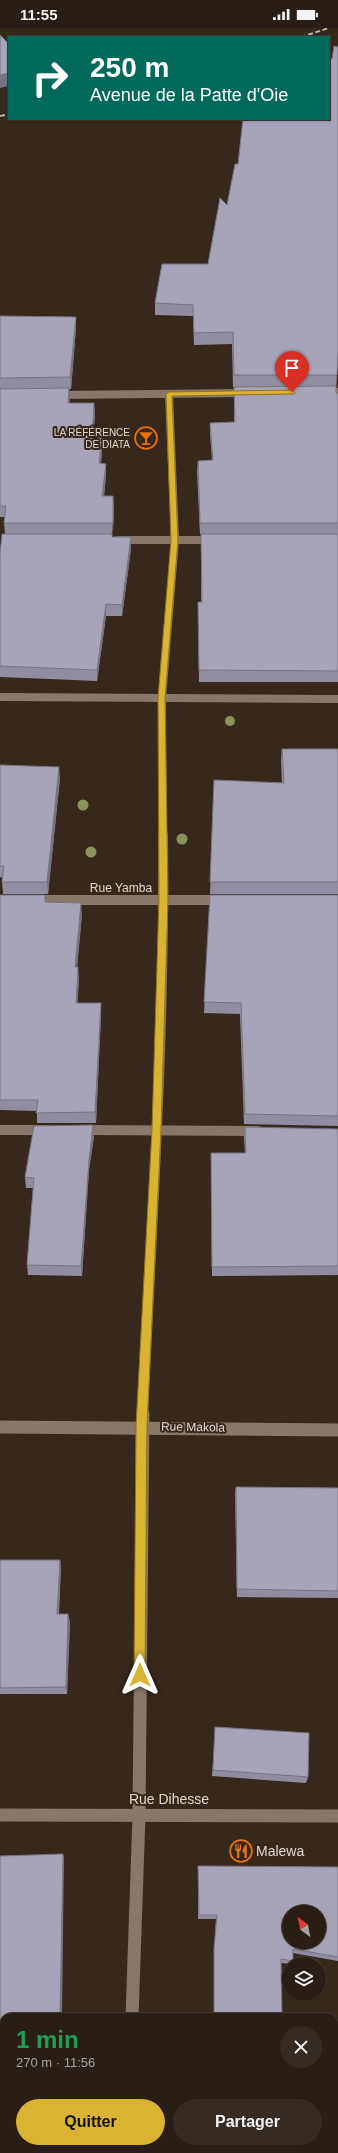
<!DOCTYPE html>
<html lang="fr">
<meta charset="utf-8">
<style>
:root{--surface:#291e15;--page:#352b22;--text:#f1f3f6;--muted:#a5a2a0;--line:#453c34;--accent:#dab333}
body{margin:0;font-family:Helvetica,sans-serif;background:var(--page);color:var(--text);height:100vh;display:flex;flex-direction:column;font-size:15px;white-space:nowrap}
*{box-sizing:border-box;margin:0}
p{font-size:13px;color:var(--muted)}
.icon{flex:none;width:22px;height:22px;fill:none;stroke:currentColor;stroke-width:2;stroke-linecap:round;stroke-linejoin:round}
.map{position:relative;flex:1;overflow:hidden}
.side{position:absolute;left:0px;top:1985px;width:338px;height:140px;display:flex;flex-direction:column;background:var(--surface);border-radius:12px 12px 0 0;box-shadow:0 1px 3px #0004,0 0 0 1px var(--line)}
.side>*{flex:none}
.top-card{position:absolute;left:8px;top:8px;width:322px;height:84px;border-radius:0px;box-shadow:0 1px 3px #0004,0 0 0 1px var(--line);background:#00695c;color:#fff;overflow:hidden}
.needle{width:26px;rotate:328deg}
.tools{position:absolute;left:282px;top:1877px;display:grid;gap:8px}
.tools a{display:grid;place-items:center;width:44px;height:44px;border-radius:50%;background:var(--surface);box-shadow:0 1px 3px #0004,0 0 0 1px var(--line);font-size:20px}
.pin{position:absolute;display:grid;place-items:center;width:34px;height:34px;color:#fff;margin:-41px -17px;border-radius:50% 50% 50% 0;rotate:-45deg;box-shadow:0 0 4px #0007}
.pin .icon{rotate:45deg}
.me{position:absolute;width:44px;margin:-22px;rotate:0deg;stroke-linejoin:round;filter:drop-shadow(0 0 3px #0008)}
.turn{display:flex;align-items:center;gap:14px;height:84px;padding:0 16px;font-size:18px}
.turn .icon{width:52px;height:52px;stroke-width:2.5}
.turn b{display:block;font-size:28px;line-height:34px}
.round{display:grid;place-items:center;flex:none;width:42px;height:42px;border-radius:21px;background:var(--page)}
.head{display:flex;align-items:center;justify-content:space-between;height:68px;padding:0 16px}
h1{font-size:24px;font-weight:700;line-height:30px;color:#1e9e55}
.action{display:flex;gap:8px;margin-top:auto;padding:8px 16px}
.action a{flex:1;height:46px;border-radius:24px;background:var(--accent);color:#111;font-size:16px;font-weight:700;line-height:46px;text-align:center}
.action a+a{background:var(--page);color:var(--text)}
.status{display:flex;justify-content:space-between;align-items:center;height:28px;padding:0 20px;background:var(--surface);direction:ltr}
.status svg{height:11px;fill:currentColor}
.map>svg:first-child{display:block}
.lines{fill:none;stroke-linecap:round;stroke-linejoin:round}
.minor-far2{stroke:#897769;stroke-width:8}
.minor-far1{stroke:#897769;stroke-width:10}
.minor{stroke:#897769;stroke-width:13}
.rail{stroke:#bdb2a9;stroke-width:2;stroke-dasharray:5 2.5;stroke-linecap:butt}
.tree{fill:#88935c}
.wall{fill:#908da0}
.shaded-wall{fill:#757382}
.building{fill:#a7a4ba;stroke:#757382;fill-rule:evenodd}
.route{fill:#dab333;stroke:#8e7421}
.labels{text-anchor:middle;dominant-baseline:central;stroke-width:4;stroke-linejoin:round;paint-order:stroke}
.far-poi-label{font-size:10px;fill:#e0d6ce;stroke:#37281c;text-anchor:end}
.street-label{font-size:12px;fill:#e0d6ce;stroke:#37281c}
.near-street-label{font-size:14px;fill:#e0d6ce;stroke:#37281c}
.near-poi-label{font-size:14px;fill:#e0d6ce;stroke:#37281c;text-anchor:start}
</style>
<div class="status"><b>11:55</b><svg viewBox="0 0 49 12"><path d="M0 12V9h3v3zM5 12V6h3v6zM10 12V3h3v9zM15 12V0h3v12zM26 1h20v11H26zM47 4h2v5h-2z"/></svg></div>
<div class="map">
<svg width="338" height="2125" viewBox="0 0 338 2125">
<rect width="100%" height="100%" fill="#37281c"/>
<g class="lines">
<!-- minor-far2 -->
<g class="minor-far2">
<polyline points="322,364 338,364"/>
<polyline points="56,367 246,365"/>
<polyline points="118,512 214,512"/>
<polyline points="0,669 338,671"/>
<polyline points="163,808 162,670 175,512 169,366"/>
</g>
<!-- minor-far1 -->
<g class="minor-far1">
<polyline points="32,872 222,872"/>
<polyline points="0,1102 46,1102"/>
<polyline points="80,1102 258,1103"/>
<path d="M 143,1387 C 152,1194 165,1001 163,807"/>
</g>
<!-- minor -->
<g class="minor">
<polyline points="0,1399 338,1402"/>
<polyline points="0,1787 338,1788"/>
<polyline points="132,1989 139,1787 143,1386"/>
<polyline points="128,2121 128,2125"/>
</g>
<!-- rail -->
<g class="rail">
<polyline points="301,9 329,0"/>
<polyline points="0,88 9,86"/>
</g>
</g>
<!-- trees -->
<g class="tree">
<circle cx="230" cy="693" r="5"/>
<circle cx="83" cy="777" r="5.5"/>
<circle cx="182" cy="811" r="5.5"/>
<circle cx="91" cy="824" r="5.5"/>
</g>
<!-- wall -->
<g class="wall">
<polygon points="162,236 337,347 336,365 338,365 338,658 338,654 199,654 198,574 201,574 201,506 200,506 197,444 198,433 212,432 210,407 210,395 234,394 234,359 233,359 232,316 194,317 193,288 155,287 155,275"/>
<polygon points="0,288 76,289 76,300 71,361 69,361 69,375 94,375 95,386 93,409 102,410 102,421 101,436 106,436 106,447 104,468 113,468 114,479 112,509 131,521 122,588 106,588 97,653 0,649 0,526 5,506 4,495 4,489 0,489"/>
<polygon points="282,721 338,721 338,866 210,866 214,752 282,755 281,732"/>
<polygon points="0,737 60,750 48,866 3,866 2,854 2,850 0,849"/>
<polygon points="0,867 45,867 46,874 82,886 77,939 79,950 77,975 101,975 101,987 96,1095 37,1095 37,1083 0,1082"/>
<polygon points="210,867 338,867 338,1098 244,1096 240,986 204,985"/>
<polygon points="93,1097 94,1108 89,1142 82,1248 28,1247 27,1237 33,1160 26,1160 25,1149"/>
<polygon points="245,1099 338,1101 338,1247 212,1248 211,1125 245,1125 244,1109"/>
<polygon points="236,1459 338,1460 338,1570 237,1569 235,1467"/>
<polygon points="0,1532 61,1539 59,1586 70,1593 67,1666 0,1666"/>
<polygon points="215,1699 308,1749 306,1755 212,1748"/>
<polygon points="198,1838 338,1839 338,1933 293,1925 293,1933 292,1936 281,1935 282,1989 214,1989 214,1925 216,1891 198,1891"/>
</g>
<!-- shaded-wall -->
<g class="shaded-wall">
<polygon points="9,45 9,58 0,60 0,47"/>
<polygon points="76,289 76,300 71,361 70,349"/>
<polygon points="69,360 70,372 68,386 68,375"/>
<polygon points="94,375 95,386 92,421 92,409"/>
<polygon points="102,410 102,421 100,447 99,435"/>
<polygon points="106,436 106,447 103,479 102,468"/>
<polygon points="113,468 114,479 113,506"/>
<polygon points="131,509 131,521 122,588 122,577"/>
<polygon points="106,576 106,588 97,653 97,642"/>
<polygon points="59,739 60,750 48,866 47,854"/>
<polygon points="81,875 82,886 76,950 75,939"/>
<polygon points="78,939 79,950 77,986 76,975"/>
<polygon points="101,975 101,987 96,1095 95,1084"/>
<polygon points="93,1097 94,1108 89,1142 82,1248 81,1238 89,1132"/>
<polygon points="60,1532 61,1539 58,1593 57,1586"/>
<polygon points="68,1586 70,1593 67,1666 66,1659"/>
<polygon points="63,1826 64,1831 62,1989 60,1989"/>
</g>
<!-- building -->
<g class="building">
<polygon points="0,7 9,16 9,45 0,47"/>
<polygon points="334,18 338,19 338,325 337,347 234,347 233,304 194,305 193,277 155,275 162,236 208,236 220,170 227,177 235,136 238,136 243,91 294,92 294,91 329,91 329,31 332,31"/>
<polygon points="0,288 76,289 70,349 0,350"/>
<polygon points="336,358 336,365 338,365 338,495 200,495 198,433 213,432 210,395 235,394 234,359"/>
<polygon points="69,360 68,375 94,375 92,409 102,410 99,435 106,436 102,468 113,468 113,495 4,495 6,478 0,478 0,361"/>
<polygon points="2,506 112,506 112,509 131,509 122,577 106,576 97,642 0,638 0,526"/>
<polygon points="201,506 338,506 338,643 199,642 198,574 202,574"/>
<polygon points="282,721 338,721 338,854 210,854 214,752 284,755"/>
<polygon points="0,737 59,739 47,854 2,854 4,838 0,838"/>
<polygon points="0,867 45,867 45,874 81,875 75,939 78,939 76,975 101,975 95,1084 36,1085 38,1072 0,1072"/>
<polygon points="210,867 338,867 338,1088 245,1086 241,975 204,974"/>
<polygon points="93,1097 89,1132 81,1238 27,1237 34,1150 25,1149 34,1098"/>
<polygon points="245,1099 338,1101 338,1238 212,1239 211,1125 246,1125"/>
<polygon points="236,1459 338,1460 338,1563 237,1561"/>
<polygon points="0,1532 60,1532 57,1586 68,1586 66,1659 0,1660"/>
<polygon points="215,1699 309,1705 308,1749 213,1742"/>
<polygon points="63,1826 60,1989 4,1989 4,2121 58,2121 58,2125 0,2125 0,1828"/>
<path d="M 198,1838 L 338,1839 L 338,1929 L 293,1921 L 293,1933 L 281,1931 L 282,1989 L 214,1989 L 214,1921 L 217,1887 L 199,1887 ZM 289,1884 L 319,1884 L 319,1914 L 289,1914 Z"/>
</g>
<!-- route -->
<polygon class="route" points="292,362 295,364 294,366 172,368 178,512 165,670 168,871 161,1101 147,1398 145,1647 144,1651 140,1653 136,1651 134,1647 136,1398 152,1101 159,871 158,670 171,512 166,366 169,364"/>
<!-- icons -->
<defs>
<g id="bar-ring" transform="scale(1.15)"><circle r="9.5" fill="#37281c" stroke="#e8710a" stroke-width="1.5"/><path d="M-6-5H6L.8 .8V4.5H3.5V6h-7V4.5H-.8V.8Z" fill="#e8710a"/></g>
<g id="restaurant-ring" transform="scale(1.15)"><circle r="9.5" fill="#37281c" stroke="#e8710a" stroke-width="1.5"/><path d="M-5-6h1v4h1v-4h1v4h1v-4h1v5L-1.5 .5V6h-2V.5L-5-1ZM5-6V6H3V1.5H1.5Q1.5-4 5-6Z" fill="#e8710a"/></g>
</defs>
<g fill-rule="evenodd">
<use href="#bar-ring" x="146" y="410"/>
<use href="#restaurant-ring" x="241" y="1823"/>
</g>
<g class="labels">
<!-- far-poi labels -->
<g class="far-poi-label">
<text x="130" y="404">LA RÉFÉRENCE<tspan x="130" dy="12">DE DIATA</tspan></text>
</g>
<!-- street labels -->
<g class="street-label">
<text x="121" y="860">Rue Yamba</text>
<text transform="translate(193 1399) rotate(1)">Rue Makola</text>
</g>
<!-- near-street labels -->
<g class="near-street-label">
<text x="169" y="1771">Rue Dihesse</text>
</g>
<!-- near-poi labels -->
<g class="near-poi-label">
<text x="256" y="1823">Malewa</text>
</g>
</g>
</svg>
<div class="tools">
<a><svg class="needle" viewBox="-14 -14 28 28"><path d="M0-13l5 13h-10z" fill="#e53935"/><path d="M0 13l5-13h-10z" fill="#a5a2a0"/></svg></a>
<a><svg class="icon" aria-label="layers" viewBox="0 0 24 24"><path d="M12 4l9 5-9 5-9-5zM3 14l9 5 9-5"/></svg></a>
</div>
<div class="pin" style="left:292px;top:364px;background:#d93025"><svg class="icon" aria-label="arrive" viewBox="0 0 24 24"><path d="M6 21V4h12l-3 4 3 4H6"/></svg></div>
<svg class="me" style="left:140px;top:1647px" viewBox="-20 -20 40 40"><path d="M0-17L14 15 0 8-14 15z" fill="#dab333" stroke="#fff" stroke-width="4"/></svg>
<div class="top-card">
<div class="turn"><svg class="icon" aria-label="right" viewBox="0 0 24 24"><path d="M7 20v-9h11M14 6l5 5-5 5"/></svg><div><b>250 m</b>Avenue de la Patte d'Oie</div></div>
</div>
<section class="side">
<div class="head"><div><h1>1 min</h1><p>270 m · 11:56</p></div><a class="round"><svg class="icon" aria-label="close" viewBox="0 0 24 24"><path d="M6 6l12 12M18 6L6 18"/></svg></a></div>
<div class="action"><a>Quitter</a><a>Partager</a></div>
</section>
</div>
